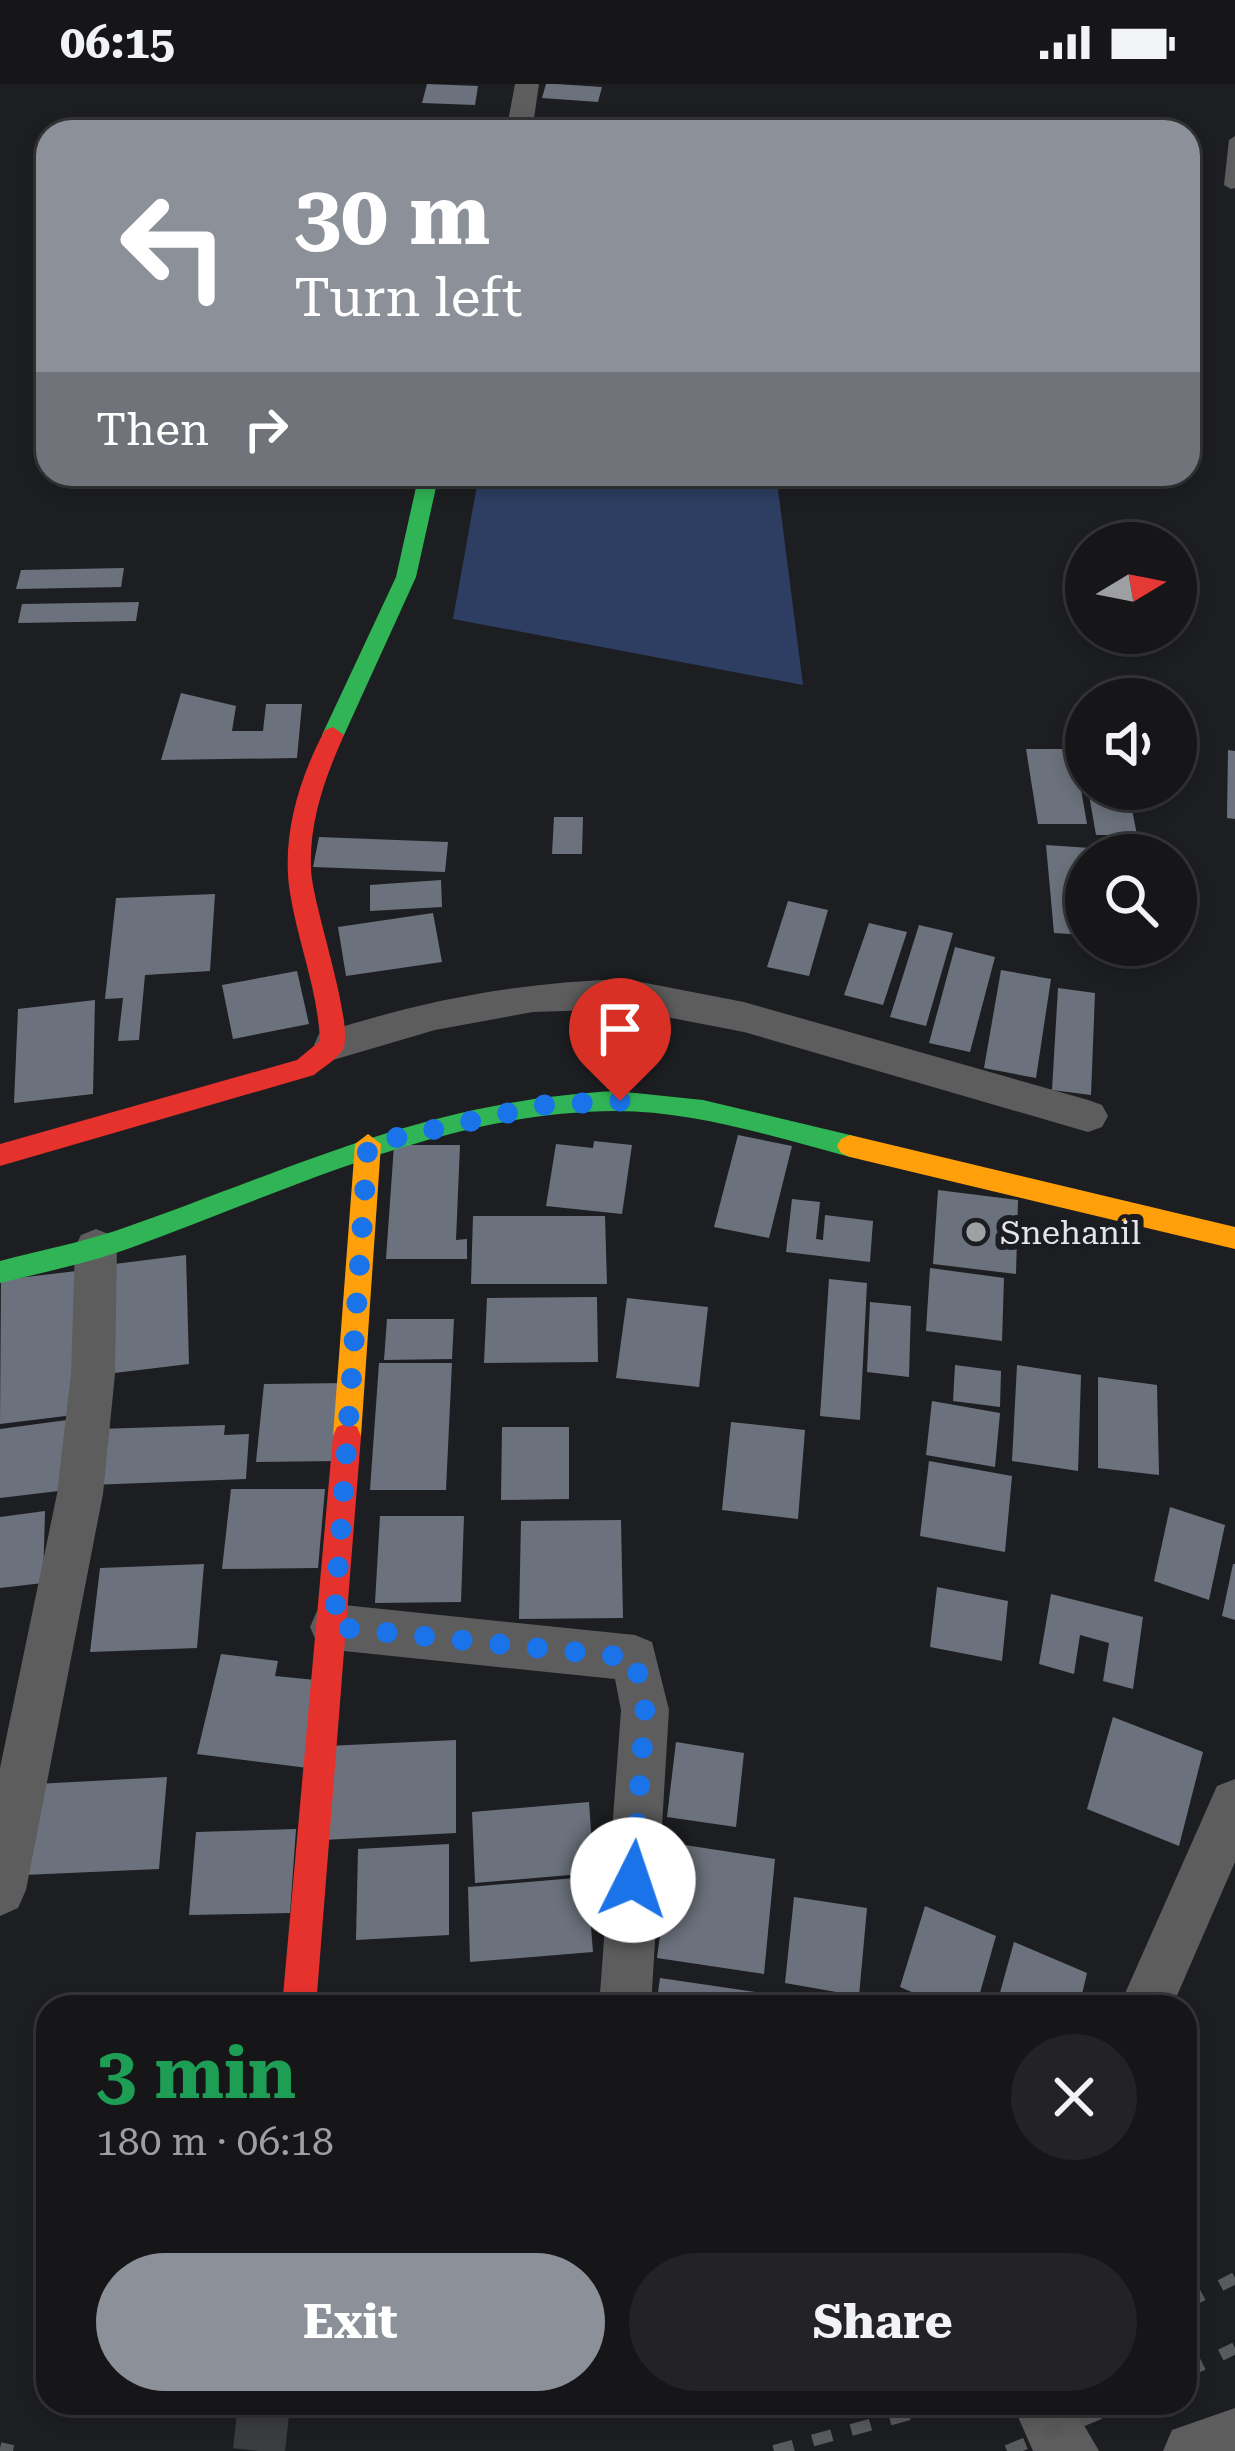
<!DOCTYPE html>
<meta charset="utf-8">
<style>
:root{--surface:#161619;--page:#232326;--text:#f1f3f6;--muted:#9e9fa2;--line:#353538;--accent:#8c9099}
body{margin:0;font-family:"Roboto Serif",serif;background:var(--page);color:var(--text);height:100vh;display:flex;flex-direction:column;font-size:45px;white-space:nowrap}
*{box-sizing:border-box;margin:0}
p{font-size:39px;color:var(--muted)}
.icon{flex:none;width:66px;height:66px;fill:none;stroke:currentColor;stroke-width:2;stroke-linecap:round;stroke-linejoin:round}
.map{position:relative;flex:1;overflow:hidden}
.side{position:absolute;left:36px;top:1911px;width:1161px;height:420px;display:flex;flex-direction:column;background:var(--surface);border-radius:36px;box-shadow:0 6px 18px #0003,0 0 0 3px var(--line)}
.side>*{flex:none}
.guide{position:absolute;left:36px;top:36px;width:1164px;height:366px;border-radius:36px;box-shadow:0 6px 18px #0003,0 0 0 3px var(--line);background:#8c9099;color:#fff;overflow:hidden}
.needle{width:78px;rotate:80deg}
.controls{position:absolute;left:1065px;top:438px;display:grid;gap:24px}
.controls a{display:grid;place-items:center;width:132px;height:132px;border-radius:50%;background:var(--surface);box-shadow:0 6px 18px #0003,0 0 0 3px var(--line);font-size:60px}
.pin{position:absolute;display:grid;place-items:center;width:102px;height:102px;color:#fff;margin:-123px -51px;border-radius:50% 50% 50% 0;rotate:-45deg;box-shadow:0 0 12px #0007}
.pin .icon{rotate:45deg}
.me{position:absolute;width:132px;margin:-66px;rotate:4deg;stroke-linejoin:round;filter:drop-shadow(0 0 9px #0008)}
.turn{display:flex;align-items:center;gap:42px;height:252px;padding:0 60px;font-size:54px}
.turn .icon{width:156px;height:156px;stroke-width:2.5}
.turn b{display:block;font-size:84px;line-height:102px}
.then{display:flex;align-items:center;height:114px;padding:0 60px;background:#0003;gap:24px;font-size:45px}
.round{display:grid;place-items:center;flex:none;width:126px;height:126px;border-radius:63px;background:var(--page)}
.overview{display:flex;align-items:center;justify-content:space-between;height:204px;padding:0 60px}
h1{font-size:72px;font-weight:700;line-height:90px;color:#1e9e55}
.action{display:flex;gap:24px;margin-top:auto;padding:24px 60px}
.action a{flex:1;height:138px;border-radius:72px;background:var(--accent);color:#fff;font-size:48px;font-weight:700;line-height:138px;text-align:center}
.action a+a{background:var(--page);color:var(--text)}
.status{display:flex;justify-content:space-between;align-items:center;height:84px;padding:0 60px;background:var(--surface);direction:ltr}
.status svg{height:33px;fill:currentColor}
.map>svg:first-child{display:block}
.green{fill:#2d3e62}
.building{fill:#6c727d}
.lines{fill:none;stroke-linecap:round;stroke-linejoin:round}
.street-tunnel{stroke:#3b3c3f;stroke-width:52;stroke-dasharray:52 27;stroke-linecap:butt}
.lane{fill:#5d5d5e;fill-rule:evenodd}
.street{fill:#5d5d5e;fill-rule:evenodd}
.fast{fill:#30b455;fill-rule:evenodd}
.slow{fill:#ff9f0a;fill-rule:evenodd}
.jam{fill:#e5322d;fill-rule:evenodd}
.rail{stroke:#585a5b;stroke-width:12;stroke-dasharray:20 20;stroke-linecap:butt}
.route{stroke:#1a73e8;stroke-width:21;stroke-dasharray:0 37.8}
.poi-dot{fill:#9ea0a4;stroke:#1b1d23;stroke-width:4.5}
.labels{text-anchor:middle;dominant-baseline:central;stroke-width:12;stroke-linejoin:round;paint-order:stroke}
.poi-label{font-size:33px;fill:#e4e6ea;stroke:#1b1d23;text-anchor:start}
</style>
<div class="status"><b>06:15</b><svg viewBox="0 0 49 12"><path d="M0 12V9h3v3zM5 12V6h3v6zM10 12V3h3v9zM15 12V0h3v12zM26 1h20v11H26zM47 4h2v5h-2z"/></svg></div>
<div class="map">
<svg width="1235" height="2367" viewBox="0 0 1235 2367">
<rect width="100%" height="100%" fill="#1d1e21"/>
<!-- green -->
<polygon class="green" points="479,390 776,390 803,601 453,535"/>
<!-- building -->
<g class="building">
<polygon points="427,0 478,2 475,21 422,19"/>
<polygon points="546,0 556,0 602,3 598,18 542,14"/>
<polygon points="124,484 121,503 16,505 21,486"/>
<polygon points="139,518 136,537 18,539 22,520"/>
<polygon points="181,609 236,622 232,647 263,647 266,620 302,620 297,674 161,676"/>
<polygon points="1026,665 1074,665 1087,740 1038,740"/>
<polygon points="1228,666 1235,667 1235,735 1227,734"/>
<polygon points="1088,705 1128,705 1137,751 1096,751"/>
<polygon points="554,733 583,733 582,770 552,770"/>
<polygon points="319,753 448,758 445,788 313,783"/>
<polygon points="1046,761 1090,764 1091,771 1086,771 1086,851 1054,849"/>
<polygon points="441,796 442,823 370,827 370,801"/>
<polygon points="215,810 210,887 145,891 139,956 118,957 123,914 105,915 116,814"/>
<polygon points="788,817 828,826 809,892 767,883"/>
<polygon points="433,829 442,878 346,892 338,843"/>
<polygon points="869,839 907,848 883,921 844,911"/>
<polygon points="919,841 953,849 926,942 890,933"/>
<polygon points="955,863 995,873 970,968 929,959"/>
<polygon points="1001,886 1051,895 1036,994 984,984"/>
<polygon points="297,887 309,940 233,955 222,901"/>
<polygon points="1058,904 1095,909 1091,1011 1052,1006"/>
<polygon points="95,916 93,1010 14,1019 18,925"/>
<polygon points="738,1051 792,1062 769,1154 714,1143"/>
<polygon points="594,1057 632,1061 622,1130 546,1122 556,1060 593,1064"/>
<polygon points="394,1061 460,1061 456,1156 467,1155 467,1175 386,1175"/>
<polygon points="938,1106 1018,1116 1016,1190 933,1180"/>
<polygon points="792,1115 820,1118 816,1155 823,1156 825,1131 873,1137 870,1178 786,1168"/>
<polygon points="473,1132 605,1132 607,1200 471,1200"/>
<polygon points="186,1171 189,1280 106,1290 107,1181"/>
<polygon points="930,1184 1004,1194 1002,1257 926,1247"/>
<polygon points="85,1186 82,1330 0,1340 1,1196"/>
<polygon points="829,1195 867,1199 860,1336 820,1332"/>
<polygon points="597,1213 598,1278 484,1279 487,1214"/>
<polygon points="627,1214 708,1223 699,1303 616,1294"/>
<polygon points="870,1218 911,1222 909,1293 867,1288"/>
<polygon points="387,1235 454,1235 452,1275 384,1276"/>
<polygon points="379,1279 452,1279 446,1406 370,1406"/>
<polygon points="955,1281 1001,1287 1000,1323 953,1317"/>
<polygon points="1017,1281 1081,1291 1078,1387 1012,1377"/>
<polygon points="1098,1293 1157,1301 1159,1391 1098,1384"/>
<polygon points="348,1299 342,1377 256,1378 264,1300"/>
<polygon points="932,1317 1000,1329 995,1383 926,1371"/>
<polygon points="67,1336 67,1406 0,1414 0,1345"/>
<polygon points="731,1338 805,1346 798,1435 722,1426"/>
<polygon points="225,1341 224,1351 249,1350 246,1395 91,1401 98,1345"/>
<polygon points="502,1343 569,1343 569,1415 501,1416"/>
<polygon points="929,1377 1012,1392 1005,1468 920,1452"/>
<polygon points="231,1405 325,1405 318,1484 222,1485"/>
<polygon points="1170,1423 1225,1441 1209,1516 1154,1497"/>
<polygon points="45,1427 43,1499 0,1504 0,1433"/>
<polygon points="380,1432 464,1432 461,1518 375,1519"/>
<polygon points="621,1436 623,1534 519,1535 521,1437"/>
<polygon points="204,1480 197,1564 90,1568 100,1484"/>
<polygon points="1233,1480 1235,1480 1235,1536 1222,1532"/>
<polygon points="937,1503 1008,1517 1002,1577 930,1563"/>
<polygon points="1051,1510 1143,1533 1133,1605 1103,1597 1109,1559 1080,1551 1074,1590 1039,1580"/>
<polygon points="221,1570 278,1577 275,1592 326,1597 308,1684 197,1670"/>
<polygon points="1113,1633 1203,1668 1179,1762 1087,1725"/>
<polygon points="456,1656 456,1749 323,1756 327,1662"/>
<polygon points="676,1658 744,1669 736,1743 667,1733"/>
<polygon points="167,1693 159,1785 24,1791 36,1700"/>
<polygon points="589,1718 594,1789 475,1799 472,1728"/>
<polygon points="296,1745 290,1829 189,1831 196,1748"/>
<polygon points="672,1759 775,1775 764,1890 657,1874"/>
<polygon points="449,1760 449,1851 356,1856 358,1765"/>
<polygon points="587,1793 593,1868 470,1878 468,1803"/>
<polygon points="794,1813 867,1824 859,1912 785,1899"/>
<polygon points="925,1822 996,1852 976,1923 946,1923 900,1903"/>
<polygon points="1014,1858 1087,1889 1079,1923 996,1923"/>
<polygon points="660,1894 782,1912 781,1923 656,1923"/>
</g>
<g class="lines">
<!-- street-tunnel -->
<polyline class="street-tunnel" points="259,2367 264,2319"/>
<!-- lane -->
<polygon class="lane" points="1235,52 1235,104 1231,105 1224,101 1229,56"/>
<!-- street -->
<g class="street">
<polygon points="515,0 539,0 532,48 506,48"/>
<path d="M 625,895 L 744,918 L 1088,1016 L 1102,1021 L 1108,1032 L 1102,1043 L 1088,1048 L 744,948 L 625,925 L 533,928 L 435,946 L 333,976 L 319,972 L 314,961 L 319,950 C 425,916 514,899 625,895 Z"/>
<polygon points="96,1145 111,1151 117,1163 115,1290 103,1410 26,1806 18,1824 0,1832 0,1684 57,1410 71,1290 75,1163 81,1151"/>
<polygon points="334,1520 635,1551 652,1558 669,1626 651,1923 599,1923 621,1626 615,1595 334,1566 317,1559 310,1543 317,1527"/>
<polygon points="1235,1695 1235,1778 1172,1923 1119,1923 1217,1702"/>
<polygon points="1012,2319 1071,2319 1099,2367 1033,2367"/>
<polygon points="1235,2324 1235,2367 1163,2367 1172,2346"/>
</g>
<!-- fast -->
<g class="fast">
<polygon points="419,390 439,390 416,493 344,651 341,656 325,656 322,651 396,493"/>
<path d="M 616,1007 L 703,1016 L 850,1051 L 859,1055 L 863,1062 L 859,1069 L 850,1073 C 774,1053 695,1027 616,1027 C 445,1028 290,1106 133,1163 C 90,1179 44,1188 0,1199 L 0,1177 C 38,1167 78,1159 115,1147 C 292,1086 423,1017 616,1007 Z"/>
</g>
<!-- slow -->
<g class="slow">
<polygon points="368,1050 381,1060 361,1352 357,1361 347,1365 337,1361 333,1352 355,1060"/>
<polygon points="850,1051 1235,1143 1235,1165 850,1073 841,1069 837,1062 841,1055"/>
</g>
<!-- jam -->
<g class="jam">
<path d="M 333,643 L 344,651 C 325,693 309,738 311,785 C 312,821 357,945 342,967 C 336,976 322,984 314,991 L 0,1082 L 0,1060 L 297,976 L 320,957 C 318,906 298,859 290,809 C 281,754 299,694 325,646 Z"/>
<polygon points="347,1339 357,1343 361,1352 316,1923 282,1923 333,1352 337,1343"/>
</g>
<!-- rail -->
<g class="rail">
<polyline points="1185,2220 1235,2194"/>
<polyline points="1185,2289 1235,2264"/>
<polyline points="0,2364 13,2367"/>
<polyline points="774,2367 950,2319"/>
<polyline points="1007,2367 1125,2319"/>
</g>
</g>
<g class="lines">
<!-- route -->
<polyline class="route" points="620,1017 544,1021 368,1060 334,1543 635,1574 645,1627 633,1796"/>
</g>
<!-- markers -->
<circle class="poi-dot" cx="976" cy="1148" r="12"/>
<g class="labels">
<!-- poi labels -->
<g class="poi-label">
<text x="1000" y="1148">Snehanil</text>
</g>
</g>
</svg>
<div class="controls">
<a><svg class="needle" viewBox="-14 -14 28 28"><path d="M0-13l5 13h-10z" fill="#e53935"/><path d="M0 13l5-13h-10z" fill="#9e9fa2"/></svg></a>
<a><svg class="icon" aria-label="sound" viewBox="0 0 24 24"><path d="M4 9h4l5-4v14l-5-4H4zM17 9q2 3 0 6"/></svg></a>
<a><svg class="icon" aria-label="search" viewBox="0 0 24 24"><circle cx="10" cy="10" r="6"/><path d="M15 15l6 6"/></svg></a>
</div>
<div class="pin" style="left:620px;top:1017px;background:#d93025"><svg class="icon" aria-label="arrive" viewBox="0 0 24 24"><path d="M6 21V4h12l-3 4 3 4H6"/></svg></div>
<svg class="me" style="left:633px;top:1796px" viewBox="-20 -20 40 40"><circle r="19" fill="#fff"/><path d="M0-13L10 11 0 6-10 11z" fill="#1a73e8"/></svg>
<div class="guide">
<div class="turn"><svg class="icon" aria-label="left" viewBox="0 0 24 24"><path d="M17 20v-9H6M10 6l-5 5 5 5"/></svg><div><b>30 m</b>Turn left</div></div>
<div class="then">Then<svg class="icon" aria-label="right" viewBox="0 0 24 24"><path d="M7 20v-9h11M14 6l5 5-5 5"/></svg></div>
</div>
<section class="side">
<div class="overview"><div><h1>3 min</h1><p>180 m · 06:18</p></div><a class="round"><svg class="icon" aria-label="close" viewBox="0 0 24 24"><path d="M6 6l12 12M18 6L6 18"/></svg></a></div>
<div class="action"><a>Exit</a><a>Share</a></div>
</section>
</div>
